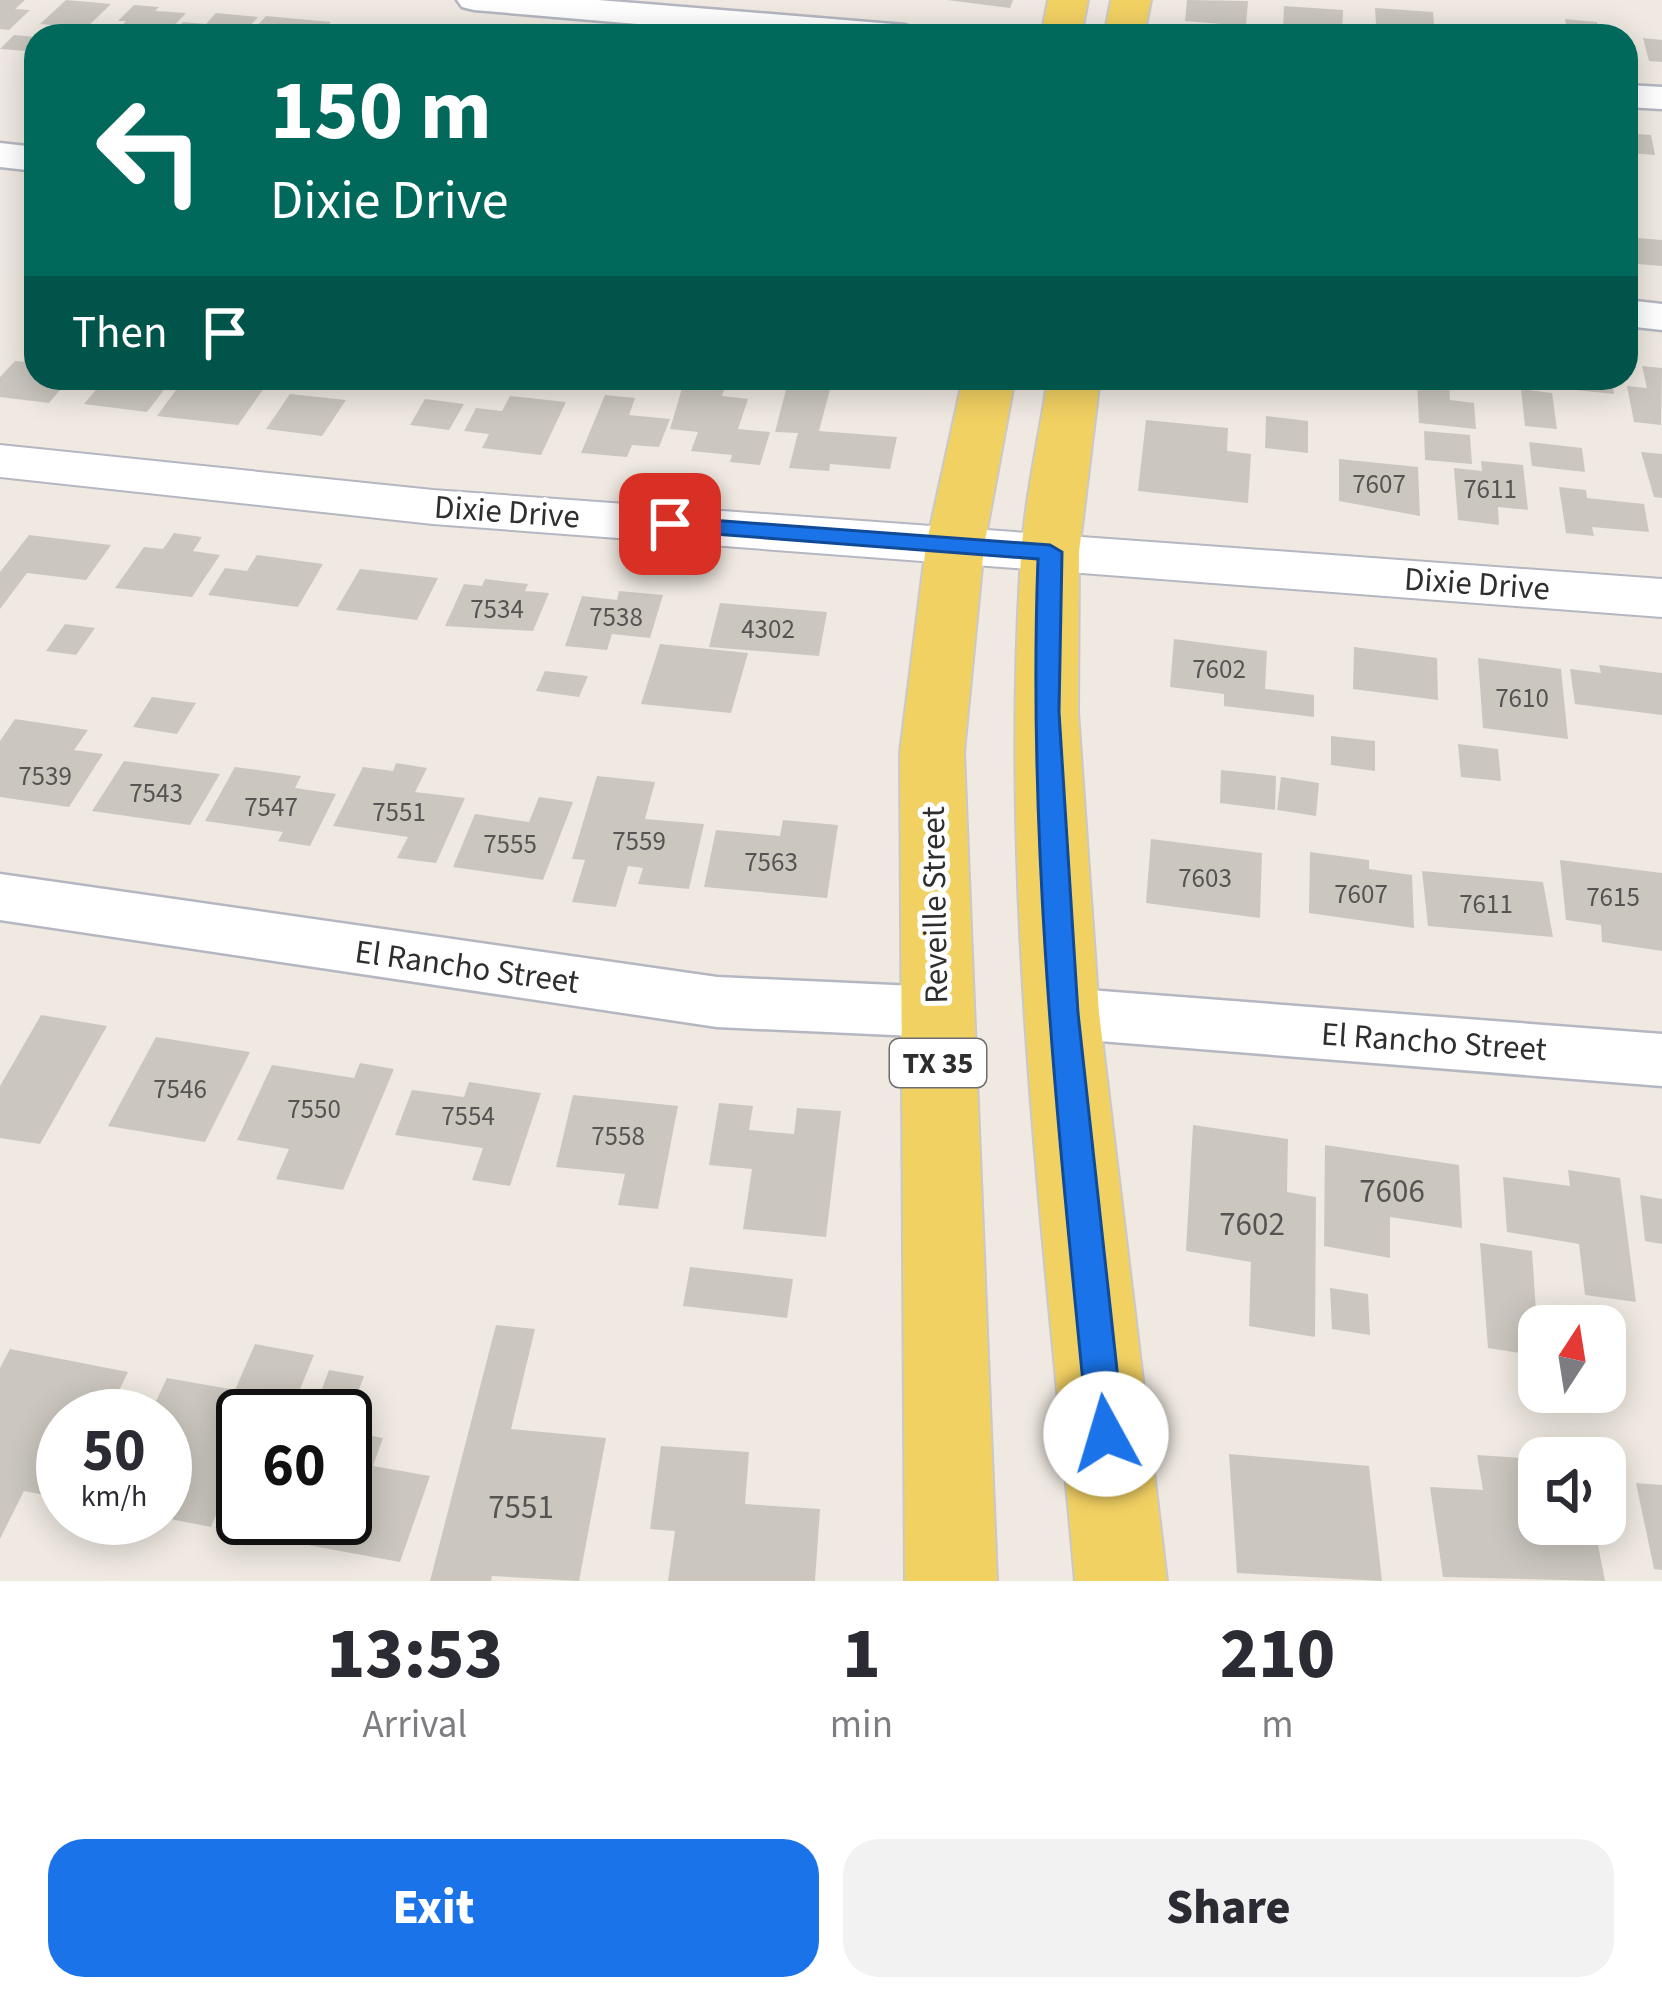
<!DOCTYPE html>
<style>
:root{--surface:#fff;--page:#f2f2f3;--text:#2b2b33;--muted:#7c7c81;--accent:#1a73e8}
body{margin:0;font-family:"Source Sans 3",sans-serif;background:var(--page);color:var(--text);height:100vh;display:flex;flex-direction:column;font-size:45px;white-space:nowrap}
*{box-sizing:border-box;margin:0}
p{font-size:39px;color:var(--muted)}
.icon{flex:none;width:66px;height:66px;fill:none;stroke:currentColor;stroke-width:2;stroke-linecap:round;stroke-linejoin:round}
.map{position:relative;height:1581px;overflow:hidden}
.panel{display:flex;flex-direction:column;background:var(--surface);flex:1}
.panel>*{flex:none}
.guide{position:absolute;left:24px;top:24px;width:1614px;height:366px;border-radius:36px;box-shadow:0 6px 30px #0003;background:#00695c;color:#fff;overflow:hidden}
.needle{width:78px;rotate:12deg}
.buttons{position:absolute;left:1518px;top:1305px;display:grid;gap:24px}
.buttons a{display:grid;place-items:center;width:108px;height:108px;border-radius:24px;background:var(--surface);box-shadow:0 6px 30px #0003;font-size:60px}
.speed{position:absolute;left:36px;top:1389px;display:flex;gap:24px;font-size:60px;font-weight:700;text-align:center}
.speed>*{display:grid;place-content:center;width:156px;height:156px;border-radius:50%;background:var(--surface);box-shadow:0 6px 30px #0003;line-height:1}
.speed small{font-size:30px;font-weight:400}
.speed .limit{border:6px solid #111;border-radius:18px;background:#fff;color:#111}
.pin{position:absolute;display:grid;place-items:center;width:102px;height:102px;color:#fff;margin:-51px;border-radius:24px;box-shadow:0 6px 18px #0006}
.me{position:absolute;width:132px;margin:-66px;rotate:354deg;stroke-linejoin:round;filter:drop-shadow(0 0 9px #0008)}
.turn{display:flex;align-items:center;gap:42px;height:252px;padding:0 48px;font-size:54px}
.turn .icon{width:156px;height:156px;stroke-width:2.5}
.turn b{display:block;font-size:84px;line-height:102px}
.then{display:flex;align-items:center;height:114px;padding:0 48px;background:#0003;gap:24px;font-size:45px}
.eta{display:flex;justify-content:space-evenly;align-items:center;height:204px;text-align:center}
.eta b{font-size:72px;font-weight:800;line-height:84px}
.primary-button{display:flex;gap:24px;margin-top:auto;padding:24px 48px}
.primary-button a{flex:1;height:138px;border-radius:36px;background:var(--accent);color:#fff;font-size:48px;font-weight:800;line-height:138px;text-align:center}
.primary-button a+a{background:var(--page);color:var(--text)}
.map>svg:first-child{display:block}
.building{fill:#cbc7bf}
.lines{fill:none;stroke-linecap:round;stroke-linejoin:round}
.minor-casing{stroke:#b4b7c1;stroke-width:5}
.tertiary-casing{stroke:#b4b7c1;stroke-width:4}
.primary-casing{stroke:#c9c9c9;stroke-width:4}
.minor{fill:#fff;fill-rule:evenodd}
.tertiary{fill:#fff;fill-rule:evenodd}
.primary{fill:#f2d163;fill-rule:evenodd}
.route{fill:#1a73e8;stroke:#114b97;stroke-width:3}
.labels{text-anchor:middle;dominant-baseline:central;stroke-width:10;stroke-linejoin:round;paint-order:stroke}
.number-label{font-size:27px;fill:#555452}
.shield{fill:#fff;stroke:#6d6d6d;stroke-width:3}
.shield-label{font-size:30px;font-weight:bold;fill:#2e2e2e}
.street-label{font-size:33px;fill:#2e2e2e;stroke:#fff}
.near-number-label{font-size:33px;fill:#555452}
</style>
<div class="map">
<svg width="1662" height="1581" viewBox="0 0 1662 1581">
<rect width="100%" height="100%" fill="#efe9e1"/>
<!-- building -->
<g class="building">
<polygon points="0,0 25,0 15,9 30,10 9,30 0,29"/>
<polygon points="66,0 111,4 86,28 40,24"/>
<polygon points="947,0 1013,0 1010,8"/>
<polygon points="1187,0 1248,1 1246,26 1185,21"/>
<polygon points="134,5 159,7 155,11 186,13 166,34 118,30 126,21 118,21"/>
<polygon points="1284,6 1343,10 1342,36 1283,31"/>
<polygon points="1375,8 1433,12 1435,36 1388,36 1388,25 1376,24"/>
<polygon points="216,13 258,17 241,36 170,36 183,22 206,24"/>
<polygon points="266,16 331,22 319,36 249,35"/>
<polygon points="1565,19 1597,22 1600,36 1568,36"/>
<polygon points="356,24 407,28 401,36 346,36"/>
<polygon points="14,35 36,37 36,43 27,51 0,49"/>
<polygon points="1643,38 1662,40 1662,62 1649,61"/>
<polygon points="1626,133 1651,135 1655,155 1630,153 1632,160 1626,160"/>
<polygon points="1626,237 1662,240 1662,266 1626,263"/>
<polygon points="15,361 36,363 36,378 70,378 49,403 0,397 0,377"/>
<polygon points="1642,366 1662,368 1661,425 1634,422 1627,386 1647,388"/>
<polygon points="106,378 173,378 147,412 84,404"/>
<polygon points="685,378 727,381 722,396 748,399 738,429 770,432 760,465 730,462 732,455 691,451 698,432 670,429"/>
<polygon points="789,378 833,378 819,431 897,437 890,469 830,464 829,471 789,468 798,433 775,432"/>
<polygon points="1417,378 1449,382 1450,400 1474,403 1476,429 1419,423"/>
<polygon points="1545,378 1612,378 1614,394 1546,387"/>
<polygon points="184,379 264,388 238,425 157,416"/>
<polygon points="1521,389 1552,393 1557,429 1525,426"/>
<polygon points="290,394 346,400 322,436 266,429"/>
<polygon points="605,395 635,398 629,415 670,419 659,447 632,445 627,457 581,453"/>
<polygon points="510,396 566,402 541,455 482,448 489,434 464,431 476,408 502,411"/>
<polygon points="425,399 464,404 449,430 410,425"/>
<polygon points="1266,416 1308,421 1308,453 1265,448"/>
<polygon points="1146,420 1228,428 1227,451 1251,454 1248,503 1138,491"/>
<polygon points="1424,431 1470,435 1472,464 1425,460"/>
<polygon points="1529,442 1582,448 1585,472 1532,466"/>
<polygon points="1641,452 1662,454 1662,498 1654,497"/>
<polygon points="1339,459 1418,467 1420,516 1339,501"/>
<polygon points="1481,461 1523,465 1528,510 1498,507 1499,525 1458,520 1454,468 1482,471"/>
<polygon points="1559,487 1586,490 1587,498 1644,504 1649,532 1592,527 1594,536 1566,533"/>
<polygon points="174,533 202,537 193,551 220,555 192,597 115,588 144,547 163,549"/>
<polygon points="29,535 111,545 86,580 27,573 0,609 0,572"/>
<polygon points="257,555 323,564 298,607 208,595 225,568 247,571"/>
<polygon points="360,569 438,578 417,620 336,610"/>
<polygon points="485,579 528,584 525,591 549,593 533,631 445,626 464,584 482,586"/>
<polygon points="619,591 663,595 650,638 612,634 607,650 565,646 582,596 617,600"/>
<polygon points="720,603 827,612 819,656 709,647"/>
<polygon points="65,624 95,628 76,655 46,651"/>
<polygon points="1174,639 1267,651 1265,689 1314,695 1314,717 1224,706 1224,694 1170,687"/>
<polygon points="660,644 748,653 731,713 641,704"/>
<polygon points="1354,647 1437,658 1438,700 1353,689"/>
<polygon points="1478,658 1561,669 1568,739 1483,728"/>
<polygon points="1599,665 1662,673 1662,715 1575,704 1570,669 1601,673"/>
<polygon points="545,671 588,676 579,697 536,691"/>
<polygon points="152,697 196,703 177,734 133,727"/>
<polygon points="15,719 88,730 74,750 103,754 69,807 0,797 0,741"/>
<polygon points="1331,736 1375,741 1375,771 1331,765"/>
<polygon points="1458,744 1498,749 1501,781 1461,777"/>
<polygon points="124,761 220,774 190,825 92,811"/>
<polygon points="396,763 427,768 415,792 465,798 436,863 397,858 408,837 333,826 363,767 393,771"/>
<polygon points="235,767 301,776 295,788 336,794 310,846 278,841 283,832 205,821"/>
<polygon points="1221,770 1276,776 1275,810 1220,803"/>
<polygon points="597,776 655,782 645,819 704,824 689,889 638,884 643,868 628,866 616,907 572,902 585,860 572,859"/>
<polygon points="1281,777 1319,783 1316,816 1277,810"/>
<polygon points="539,797 573,802 543,880 453,867 475,814 529,822"/>
<polygon points="783,820 838,825 827,898 704,887 716,830 780,836"/>
<polygon points="1151,839 1262,853 1260,918 1146,903"/>
<polygon points="1310,852 1369,860 1369,869 1412,875 1414,928 1309,913"/>
<polygon points="1560,860 1662,873 1662,951 1602,942 1601,925 1566,920"/>
<polygon points="1422,871 1543,882 1553,937 1428,926"/>
<polygon points="41,1015 107,1026 40,1144 0,1138 0,1086"/>
<polygon points="156,1037 250,1052 205,1142 108,1126"/>
<polygon points="360,1063 394,1069 343,1190 276,1179 289,1149 237,1140 272,1065 354,1078"/>
<polygon points="469,1082 541,1093 510,1186 472,1180 483,1148 395,1135 412,1090 464,1097"/>
<polygon points="573,1095 678,1106 658,1209 618,1205 625,1174 556,1167"/>
<polygon points="719,1103 753,1106 749,1130 794,1134 797,1108 841,1111 826,1237 743,1229 752,1169 709,1165"/>
<polygon points="1193,1125 1288,1139 1287,1192 1316,1197 1315,1337 1249,1326 1251,1262 1186,1251"/>
<polygon points="1325,1145 1459,1165 1462,1228 1390,1217 1390,1258 1324,1246"/>
<polygon points="1568,1170 1620,1178 1636,1302 1585,1295 1579,1244 1507,1232 1503,1177 1570,1186"/>
<polygon points="1640,1195 1662,1199 1662,1244 1645,1241"/>
<polygon points="1480,1243 1532,1251 1539,1356 1488,1348"/>
<polygon points="690,1267 793,1279 787,1318 683,1306"/>
<polygon points="1330,1288 1368,1294 1370,1335 1332,1329"/>
<polygon points="496,1325 535,1329 511,1429 606,1438 579,1581 492,1576 491,1581 430,1581"/>
<polygon points="255,1344 314,1355 289,1416 260,1411 258,1416 243,1416 243,1452 211,1527 165,1518 165,1416 149,1416 167,1378 235,1390"/>
<polygon points="10,1349 128,1372 107,1416 63,1416 63,1499 24,1491 0,1539 0,1368"/>
<polygon points="329,1370 364,1376 345,1427 345,1416 312,1416"/>
<polygon points="345,1431 383,1438 373,1466 430,1476 400,1562 264,1537 272,1518 345,1518"/>
<polygon points="661,1446 749,1452 745,1504 820,1509 815,1581 668,1581 675,1531 650,1529"/>
<polygon points="1229,1454 1369,1466 1382,1581 1237,1573"/>
<polygon points="1477,1455 1539,1459 1539,1524 1594,1524 1605,1581 1443,1577 1430,1487 1483,1490"/>
<polygon points="1636,1483 1662,1485 1662,1570 1654,1569"/>
</g>
<g class="lines">
<!-- minor casing -->
<g class="minor-casing">
<g id="minor">
<polygon points="457,0 598,0 905,25 917,29 923,36 780,36 474,10 462,7"/>
<polygon points="1626,85 1662,87 1662,109 1626,107"/>
<polygon points="0,143 36,147 36,171 0,167"/>
<polygon points="1626,300 1662,304 1662,330 1626,326"/>
<polygon points="0,874 717,977 937,987 959,994 969,1012 959,1030 937,1037 717,1027 0,920"/>
<polygon points="1062,988 1662,1034 1662,1086 1062,1038 1040,1031 1030,1013 1040,995"/>
</g>
</g>
<!-- tertiary casing -->
<g class="tertiary-casing">
<polygon id="tertiary" points="0,445 433,490 1662,579 1662,617 433,524 0,477"/>
</g>
<!-- primary casing -->
<g class="primary-casing">
<g id="primary">
<polygon points="1048,0 1088,0 1081,36 1041,36"/>
<polygon points="1111,0 1151,0 1144,36 1104,36"/>
<polygon points="963,378 1015,378 984,546 964,752 997,1581 905,1581 900,752 926,546"/>
<path d="M 1048,378 L 1100,378 L 1079,552 L 1078,712 L 1099,1013 L 1167,1581 L 1075,1581 C 1045,1242 999,898 1021,558 C 1025,498 1039,437 1048,378 Z"/>
</g>
</g>
<!-- minor -->
<use href="#minor" class="minor"/>
<!-- tertiary -->
<use href="#tertiary" class="tertiary"/>
<!-- primary -->
<use href="#primary" class="primary"/>
</g>
<!-- route -->
<path class="route" d="M 670,517 L 1050,545 L 1062,552 L 1059,712 L 1078,1013 L 1124,1434 L 1119,1447 L 1106,1452 L 1093,1447 L 1088,1434 C 1060,1143 1027,852 1038,559 L 662,530 L 659,524 Z"/>
<g class="labels">
<!-- number labels -->
<g class="number-label">
<text x="1379" y="484">7607</text>
<text x="1490" y="489">7611</text>
<text x="497" y="609">7534</text>
<text x="616" y="617">7538</text>
<text x="768" y="629">4302</text>
<text x="1219" y="669">7602</text>
<text x="1522" y="698">7610</text>
<text x="45" y="776">7539</text>
<text x="156" y="793">7543</text>
<text x="271" y="807">7547</text>
<text x="399" y="812">7551</text>
<text x="639" y="841">7559</text>
<text x="510" y="844">7555</text>
<text x="771" y="862">7563</text>
<text x="1205" y="878">7603</text>
<text x="1361" y="894">7607</text>
<text x="1613" y="897">7615</text>
<text x="1486" y="904">7611</text>
<text x="180" y="1089">7546</text>
<text x="314" y="1109">7550</text>
<text x="468" y="1116">7554</text>
<text x="618" y="1136">7558</text>
</g>
<!-- shield labels -->
<rect class="shield" x="890" y="1039" width="96" height="48" rx="9"/>
<g class="shield-label">
<text x="938" y="1063">TX 35</text>
</g>
<!-- street labels -->
<g class="street-label">
<text transform="translate(507 512) rotate(4)">Dixie Drive</text>
<text transform="translate(1477 584) rotate(4)">Dixie Drive</text>
<text transform="translate(935 905) rotate(-91)">Reveille Street</text>
<text transform="translate(467 967) rotate(8)">El Rancho Street</text>
<text transform="translate(1434 1042) rotate(4)">El Rancho Street</text>
</g>
<!-- near-number labels -->
<g class="near-number-label">
<text x="1392" y="1191">7606</text>
<text x="1252" y="1224">7602</text>
<text x="521" y="1507">7551</text>
</g>
</g>
</svg>
<div class="buttons">
<a><svg class="needle" viewBox="-14 -14 28 28"><path d="M0-13l5 13h-10z" fill="#e53935"/><path d="M0 13l5-13h-10z" fill="#7c7c81"/></svg></a>
<a><svg class="icon" aria-label="sound" viewBox="0 0 24 24"><path d="M4 9h4l5-4v14l-5-4H4zM17 9q2 3 0 6"/></svg></a>
</div>
<div class="speed"><div>50<small>km/h</small></div><div class="limit">60</div></div>
<div class="pin" style="left:670px;top:524px;background:#d93025"><svg class="icon" aria-label="arrive" viewBox="0 0 24 24"><path d="M6 21V4h12l-3 4 3 4H6"/></svg></div>
<svg class="me" style="left:1106px;top:1434px" viewBox="-20 -20 40 40"><circle r="19" fill="#fff"/><path d="M0-13L10 11 0 6-10 11z" fill="#1a73e8"/></svg>
<div class="guide">
<div class="turn"><svg class="icon" aria-label="left" viewBox="0 0 24 24"><path d="M17 20v-9H6M10 6l-5 5 5 5"/></svg><div><b>150 m</b>Dixie Drive</div></div>
<div class="then">Then<svg class="icon" aria-label="arrive" viewBox="0 0 24 24"><path d="M6 21V4h12l-3 4 3 4H6"/></svg></div>
</div>
</div>
<section class="panel">
<div class="eta">
<div><b>13:53</b><p>Arrival</p></div>
<div><b>1</b><p>min</p></div>
<div><b>210</b><p>m</p></div>
</div>
<div class="primary-button"><a>Exit</a><a>Share</a></div>
</section>
